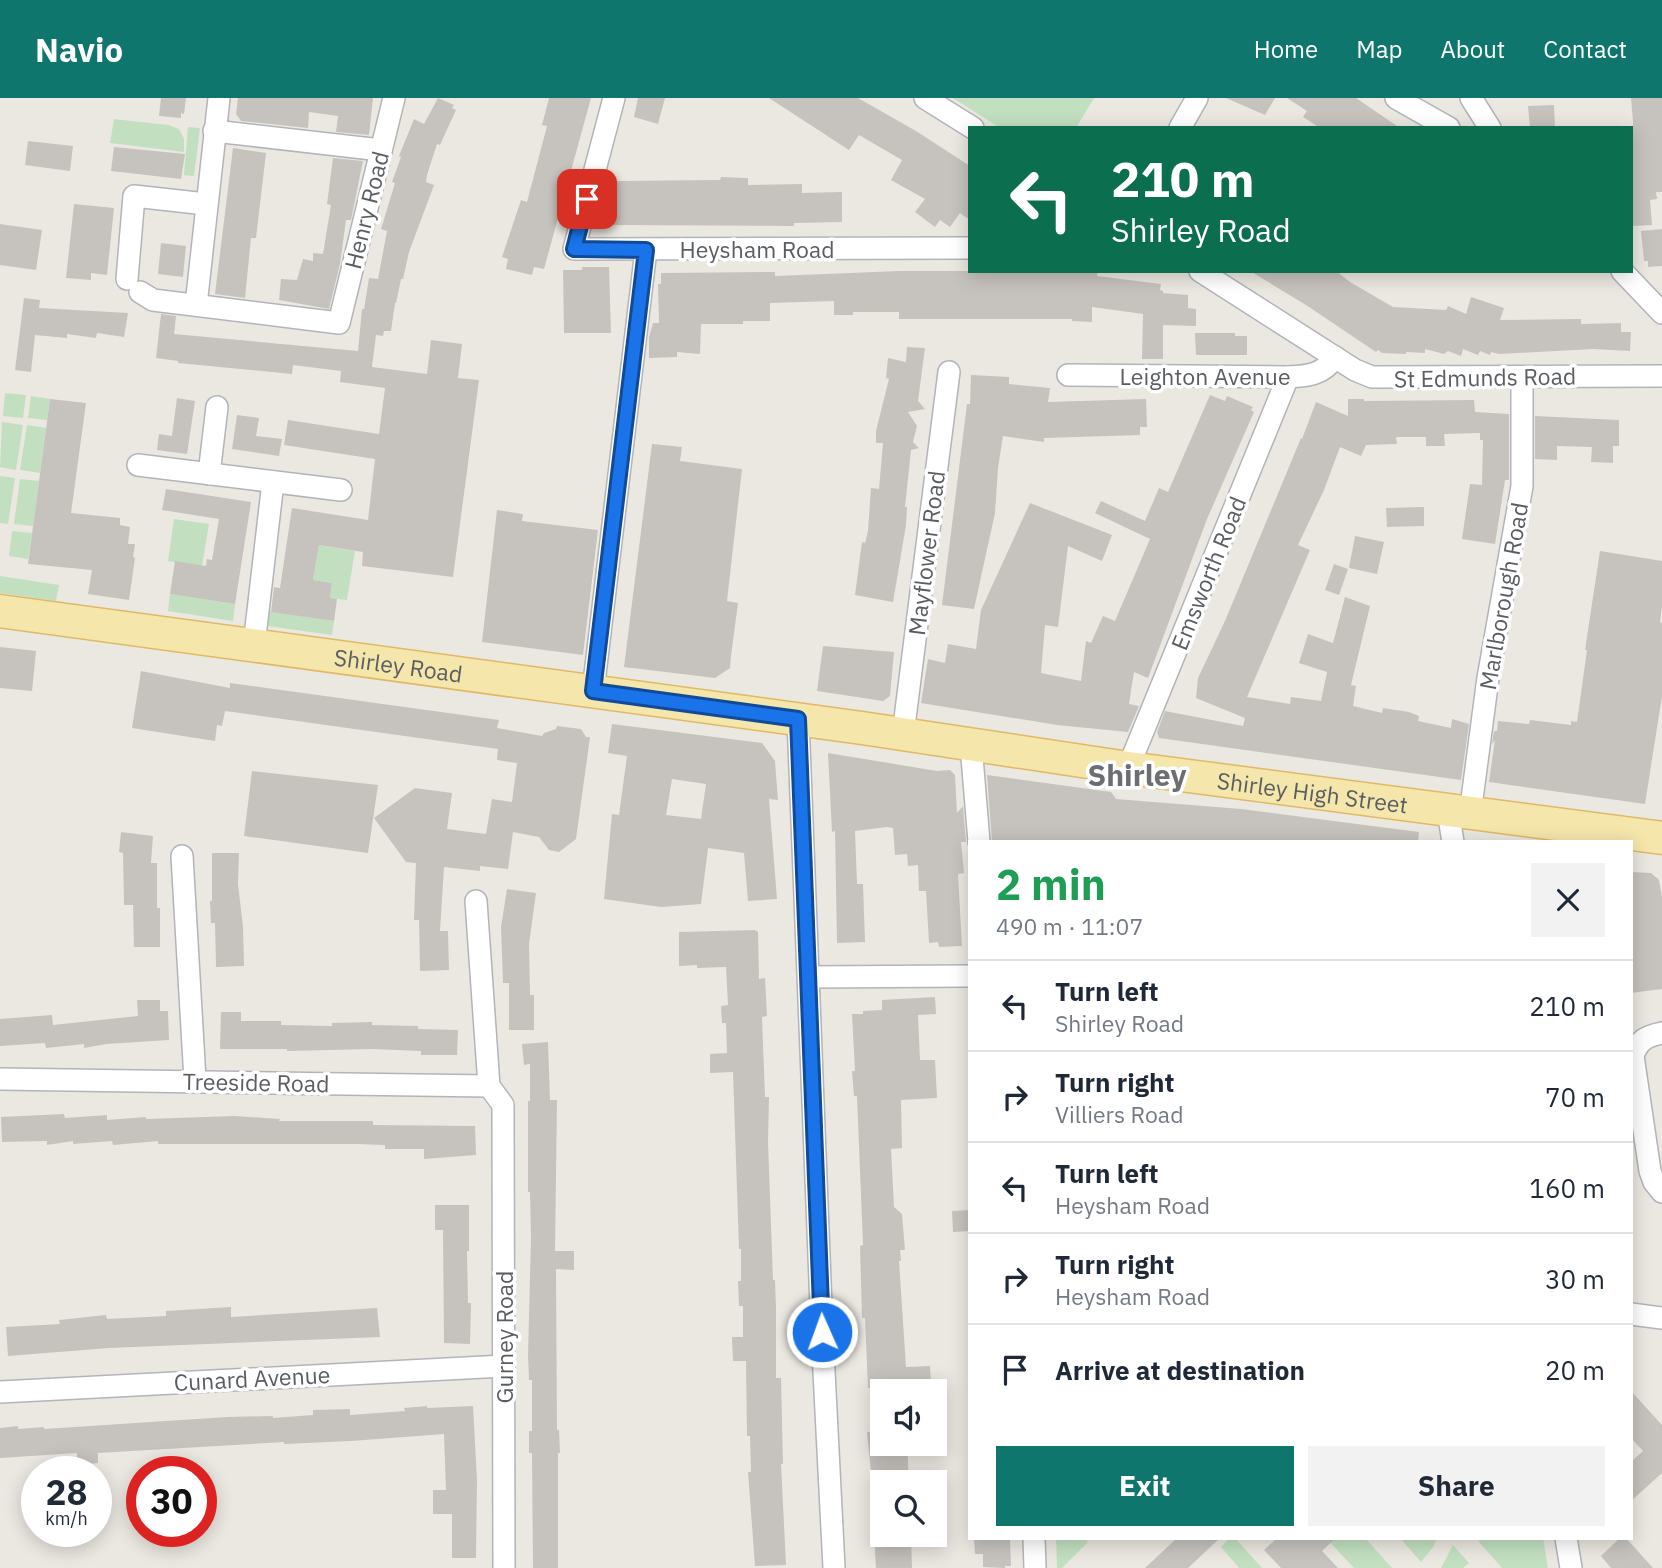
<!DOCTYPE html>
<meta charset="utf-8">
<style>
:root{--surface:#fff;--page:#f2f2f3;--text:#1f2937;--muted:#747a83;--line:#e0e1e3;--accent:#0f766e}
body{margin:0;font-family:"IBM Plex Sans",sans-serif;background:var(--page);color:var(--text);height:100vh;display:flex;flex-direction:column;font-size:26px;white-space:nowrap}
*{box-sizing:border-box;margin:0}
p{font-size:23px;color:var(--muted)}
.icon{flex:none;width:38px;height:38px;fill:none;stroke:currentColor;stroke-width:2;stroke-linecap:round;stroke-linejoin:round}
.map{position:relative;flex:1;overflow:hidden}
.side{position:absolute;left:968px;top:742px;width:665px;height:700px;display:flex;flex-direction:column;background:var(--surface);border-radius:0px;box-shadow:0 4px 18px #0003}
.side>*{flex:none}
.hud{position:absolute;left:968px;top:28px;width:665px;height:147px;border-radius:0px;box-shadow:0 4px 18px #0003;background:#0b6e4f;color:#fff;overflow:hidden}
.fabs{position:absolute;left:870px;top:1281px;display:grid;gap:14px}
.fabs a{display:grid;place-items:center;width:77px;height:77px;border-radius:0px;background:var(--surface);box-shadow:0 4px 18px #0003;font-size:35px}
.speed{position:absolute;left:21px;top:1358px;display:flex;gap:14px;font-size:35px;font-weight:700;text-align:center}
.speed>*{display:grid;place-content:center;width:91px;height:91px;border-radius:50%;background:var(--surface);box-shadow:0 4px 18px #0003;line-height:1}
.speed small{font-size:18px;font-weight:400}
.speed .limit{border:10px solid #d22;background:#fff;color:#111}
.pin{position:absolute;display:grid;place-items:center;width:60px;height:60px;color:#fff;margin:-30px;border-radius:14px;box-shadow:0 4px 10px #0006}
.me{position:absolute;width:77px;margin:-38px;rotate:358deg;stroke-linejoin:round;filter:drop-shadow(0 0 5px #0008)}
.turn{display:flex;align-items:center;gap:24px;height:147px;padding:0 28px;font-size:32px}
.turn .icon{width:91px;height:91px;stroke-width:2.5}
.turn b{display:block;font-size:49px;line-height:60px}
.round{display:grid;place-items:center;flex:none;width:74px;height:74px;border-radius:0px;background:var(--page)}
.overview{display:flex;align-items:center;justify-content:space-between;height:119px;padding:0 28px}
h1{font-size:42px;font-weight:700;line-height:52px;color:#1e9e55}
.primary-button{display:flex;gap:14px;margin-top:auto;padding:14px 28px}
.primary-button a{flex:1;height:80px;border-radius:0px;background:var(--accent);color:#fff;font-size:28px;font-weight:700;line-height:80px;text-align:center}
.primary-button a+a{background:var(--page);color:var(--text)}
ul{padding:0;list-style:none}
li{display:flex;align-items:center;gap:21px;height:91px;padding:0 28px;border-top:2px solid var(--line)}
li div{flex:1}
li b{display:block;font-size:26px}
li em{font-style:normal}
header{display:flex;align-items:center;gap:42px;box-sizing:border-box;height:98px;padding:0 35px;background:var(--accent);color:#fff}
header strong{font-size:33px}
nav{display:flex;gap:38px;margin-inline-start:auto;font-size:24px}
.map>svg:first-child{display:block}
.green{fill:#c2e0c0}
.building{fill:#c6c3be;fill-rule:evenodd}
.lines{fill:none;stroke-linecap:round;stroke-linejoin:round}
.street-casing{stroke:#b2b4b8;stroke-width:24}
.primary-casing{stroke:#e0b965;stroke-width:35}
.street{stroke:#fff;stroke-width:21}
.primary{stroke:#f5e6ac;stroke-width:32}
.route-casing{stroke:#114b97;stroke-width:18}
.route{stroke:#1a73e8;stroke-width:12}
.labels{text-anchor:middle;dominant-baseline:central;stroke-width:7;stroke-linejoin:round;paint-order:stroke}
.street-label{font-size:23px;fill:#5a5d61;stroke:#fff}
.district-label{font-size:30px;font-weight:bold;fill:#6b6f72;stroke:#fff}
</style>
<header>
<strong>Navio</strong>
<nav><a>Home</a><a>Map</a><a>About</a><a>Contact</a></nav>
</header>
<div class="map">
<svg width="1662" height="1470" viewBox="0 0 1662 1470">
<rect width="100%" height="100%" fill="#ebe8e1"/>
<!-- green -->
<g class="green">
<polygon points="953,0 1094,0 1076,30 1000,30"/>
<polygon points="114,21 168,27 179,31 184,41 184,54 110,45"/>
<polygon points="188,29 200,30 194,78 184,77"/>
<polygon points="5,295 26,297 23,320 3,318"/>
<polygon points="31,298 50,301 47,322 28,320"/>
<polygon points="2,324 23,327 16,372 0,369"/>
<polygon points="27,327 46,330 40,375 20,372"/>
<polygon points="0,378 15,380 8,426 0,425"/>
<polygon points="20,381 39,383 33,428 14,426"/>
<polygon points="174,421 209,426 202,468 168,463"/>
<polygon points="12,433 32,435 28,461 9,458"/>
<polygon points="319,447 355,453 347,502 330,500 332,485 313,482"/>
<polygon points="0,478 59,487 56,503 0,495"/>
<polygon points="170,496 235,506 233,523 168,513"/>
<polygon points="269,513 334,523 332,537 267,528"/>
<polygon points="1056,1440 1084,1440 1088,1444 1062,1470 1057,1470"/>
<polygon points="1230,1440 1235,1440 1262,1470 1239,1470 1221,1449"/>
<polygon points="1326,1440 1365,1440 1392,1470 1354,1470"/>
<polygon points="1400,1440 1437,1440 1433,1449 1421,1464"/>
<polygon points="1480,1440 1543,1440 1548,1470 1502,1470 1479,1444"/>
<polygon points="1453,1447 1469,1465 1463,1470 1441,1470"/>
</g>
<!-- building -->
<g class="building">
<polygon points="161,0 186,0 184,16 181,15 181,20 159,18"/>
<polygon points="238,0 373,0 369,37 336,34 338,18 309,14 308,30 241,23 236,16"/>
<polygon points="438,0 454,7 452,10 456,12 440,47 437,46 427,77 426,84 434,87 409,154 403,181 401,181 396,205 395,205 391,233 384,233 383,238 376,237 372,269 427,276 431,242 462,246 458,280 479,282 453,479 362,468 363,454 319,447 313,482 332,485 330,500 337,501 334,523 271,514 274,489 280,490 292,410 368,422 375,361 284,347 288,322 379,336 385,290 340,284 341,273 293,267 292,276 178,265 178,263 156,260 161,216 176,218 174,236 358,253 362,211 364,211 369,180 378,181 387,133 381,131 395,85 392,84 401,59 399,58 414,21 424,26"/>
<polygon points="549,0 591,0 544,171 534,169 532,177 506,171 508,161 502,159 521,102 527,104 547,28 542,27"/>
<polygon points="638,0 665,0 658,26 634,19"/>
<polygon points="769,0 858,0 916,33 970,68 970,122 960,115 950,129 940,122 935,129 915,114 925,101 891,82 902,62 859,37 849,52"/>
<polygon points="1226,0 1275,0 1265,17"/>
<polygon points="1287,0 1356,0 1400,30 1320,30 1303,19 1307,13"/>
<polygon points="1631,0 1662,0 1662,94 1656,94 1657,101 1650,102 1652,127 1631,128 1633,23"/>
<polygon points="1554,7 1555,30 1530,30 1528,8"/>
<polygon points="28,43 73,48 70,73 25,67"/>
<polygon points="114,49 185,56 181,81 111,73"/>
<polygon points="233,50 266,55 256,140 251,140 245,200 215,196"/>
<polygon points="333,60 363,63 351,122 346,122 340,166 329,211 279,202 281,181 297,182 303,161 313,163 313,155 323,156 331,107 327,106"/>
<polygon points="721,79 748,80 748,87 802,86 802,95 842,94 842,124 794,125 794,128 611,127 612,104 616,104 616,83 720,82"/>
<polygon points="74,106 114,110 107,177 91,175 91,182 66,180"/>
<polygon points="0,126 42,132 36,172 0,167"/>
<polygon points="1662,131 1662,168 1648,169 1648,163 1644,163 1641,133"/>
<polygon points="161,145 186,148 183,179 158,176"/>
<polygon points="582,169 609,169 611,235 564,235 563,172 582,172"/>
<polygon points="899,173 1098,173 1097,178 1161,186 1160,192 1163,193 1163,195 1188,197 1188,210 1196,211 1196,228 1163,227 1163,261 1142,261 1143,216 1092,209 1092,224 1072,223 1072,221 899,221 899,214 853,214 853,217 834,217 834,203 770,205 770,223 743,223 743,226 701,226 700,256 677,254 677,259 649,260 649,239 653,225 659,225 658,186 661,186 661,175 775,174 775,178"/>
<polygon points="1250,173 1336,173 1350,184 1393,209 1446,212 1448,208 1466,216 1471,199 1504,210 1500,222 1581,221 1581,226 1621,225 1621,234 1631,234 1630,253 1593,251 1499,256 1491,254 1490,257 1480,253 1478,257 1463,251 1461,258 1448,253 1444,256 1425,251 1425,255 1406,254 1406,256 1382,255 1378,252 1376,254 1306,207"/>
<polygon points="24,200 40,202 39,210 128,215 124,239 97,235 96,240 67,236 67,240 35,237 31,274 15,272"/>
<polygon points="1195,235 1235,235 1235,238 1247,238 1247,257 1196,257"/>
<polygon points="907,249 925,250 918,303 925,311 908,314 917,328 913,344 919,350 911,352 905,409 907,409 906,427 893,504 855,497 862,444 865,445 868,433 871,390 879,391 883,345 876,345 876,333 889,281 886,280 888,260 906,264"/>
<polygon points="971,277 1009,279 1009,286 1050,290 1048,304 1146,301 1147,329 1140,329 1140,337 1044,340 1044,344 1003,338 998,370 995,415 974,511 942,507 967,306 970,306"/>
<polygon points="1210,297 1225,303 1227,298 1253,309 1251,312 1254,314 1207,421 1148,580 1134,574 1129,606 1139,608 1128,634 1057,627 921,605 928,561 945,565 948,546 976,551 981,512 1030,405 1112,437 1102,463 1068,448 1058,529 1045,527 1041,575 1081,583 1086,543 1091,545 1103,518 1115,523 1150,441 1095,415 1101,403 1145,423 1159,390 1168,394"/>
<polygon points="177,300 195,303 187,356 157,352 159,336 172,338"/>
<polygon points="50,301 86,305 71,415 120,420 120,427 130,429 128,446 135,446 133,459 135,460 129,502 88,496 92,472 28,466"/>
<polygon points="1348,301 1364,301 1364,303 1474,302 1475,314 1509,316 1509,382 1505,382 1495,446 1462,441 1470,386 1482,387 1483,342 1480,342 1480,335 1444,336 1445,348 1426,348 1426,339 1396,339 1397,346 1366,347 1361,358 1340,349 1324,392 1298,447 1310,452 1247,599 1290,606 1291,599 1321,603 1327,574 1299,565 1308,536 1333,545 1345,499 1370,508 1351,587 1356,588 1353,608 1382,615 1383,610 1409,614 1419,618 1418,623 1451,630 1452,621 1469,626 1461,682 1159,640 1157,634 1165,613 1243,628 1245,620 1196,600 1198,580 1225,523 1301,340 1302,341 1316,304 1348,318"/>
<polygon points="237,317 259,320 256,338 282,341 279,358 232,351"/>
<polygon points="1535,318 1619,322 1619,348 1613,348 1613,365 1591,364 1592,349 1557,348 1557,362 1535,361"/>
<polygon points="652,346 682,349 680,363 742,371 727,503 738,505 731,558 730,570 715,580 624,569"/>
<polygon points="166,391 251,404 235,506 170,496 175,463 206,468 207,461 212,462 219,421 162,412"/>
<polygon points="1424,409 1424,428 1387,429 1386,410"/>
<polygon points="497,412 523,416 522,423 598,432 583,557 482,544"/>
<polygon points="1355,438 1384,444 1377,476 1349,470"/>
<polygon points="1600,453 1662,463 1662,509 1660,524 1662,525 1662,598 1645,706 1489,684 1495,642 1492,646 1494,633 1497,633 1498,623 1529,626 1530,622 1571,627 1571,623 1577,624 1587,552 1585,552"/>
<polygon points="1334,466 1348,471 1339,497 1325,492"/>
<polygon points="823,548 894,554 890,598 883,603 817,593"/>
<polygon points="0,549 36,553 32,593 0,590"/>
<polygon points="141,573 230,590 230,585 499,622 497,630 542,638 544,635 556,631 557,628 581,631 586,639 590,639 576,741 559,754 549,752 539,739 513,734 508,771 480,768 480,773 444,769 440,833 448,833 449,872 420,873 419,822 414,822 416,765 406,764 374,720 415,690 452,695 447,731 486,736 492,701 512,704 517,665 497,662 498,651 225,613 222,628 217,627 215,643 132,630"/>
<path d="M 612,626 L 762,645 L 775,663 L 778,702 L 769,701 L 777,801 L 748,803 L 744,755 L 708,750 L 701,806 L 661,809 L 604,801 L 612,716 L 619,717 L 627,658 L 608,655 ZM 672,681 L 706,686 L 701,721 L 666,717 Z"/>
<polygon points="828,655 937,673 950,672 955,677 957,715 963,708 966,744 961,744 964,775 958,776 962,848 939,849 938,844 929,845 926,793 919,793 918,767 908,768 907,756 895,757 893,730 887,729 855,733 857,786 863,786 865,844 837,845 835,733 832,734"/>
<polygon points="252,673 378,687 368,755 244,738"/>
<polygon points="987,677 1111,694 1116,701 1241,711 1419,734 1418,744 992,744"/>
<polygon points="121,734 153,738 151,765 157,765 157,810 160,810 160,849 134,849 133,807 124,807 123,755 119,754"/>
<polygon points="212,755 239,755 238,786 243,829 244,868 216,869 215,825 211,825 210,803 212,803"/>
<polygon points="1631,774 1651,775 1659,782 1662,799 1662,891 1631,895"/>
<polygon points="507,791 536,795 529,846 530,897 534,897 534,932 509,932 509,885 503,885 501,829"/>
<polygon points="755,832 758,834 759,881 765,880 767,918 762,919 765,999 769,999 768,1044 773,1182 775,1182 776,1210 776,1280 781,1280 783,1366 781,1366 786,1467 755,1468 748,1374 751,1374 750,1338 747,1338 746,1263 733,1263 732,1239 743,1239 743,1208 739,1208 738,1183 741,1183 741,1151 739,1151 733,974 710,975 710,956 727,955 726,925 722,925 721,908 728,907 726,869 697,870 697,867 679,868 679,834"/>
<polygon points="935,899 936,916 918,917 920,962 935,962 937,1000 901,1002 902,1050 891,1051 894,1109 902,1116 905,1152 900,1152 901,1163 899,1163 906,1269 930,1268 931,1287 868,1290 865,1220 862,1220 860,1148 863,1147 857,998 854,998 852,973 855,973 852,916 863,916 863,913 882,912 882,902"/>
<polygon points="137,902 160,902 160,913 168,913 169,942 106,946 84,950 84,946 46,950 45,945 0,948 0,921 52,917 53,927 138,918"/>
<polygon points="221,914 241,914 241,923 281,923 281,927 332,928 332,925 372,924 372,927 418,928 418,931 458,932 457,957 421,957 421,953 372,951 287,953 287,951 220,951"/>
<polygon points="548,944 550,1002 557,1002 555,1153 574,1153 574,1172 556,1171 557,1332 559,1332 560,1355 558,1355 558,1470 533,1470 532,1355 529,1355 529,1333 532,1333 532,1282 529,1282 528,1257 531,1140 530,1094 528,1094 528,1003 530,1003 530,966 524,967 522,946"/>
<polygon points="64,1016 65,1020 107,1017 107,1022 146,1019 146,1021 235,1018 280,1021 279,1023 373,1023 373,1027 475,1028 476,1057 424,1061 424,1051 385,1051 385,1047 356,1046 158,1046 158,1043 113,1047 112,1043 73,1046 73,1043 47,1047 47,1043 2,1044 1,1019"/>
<polygon points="435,1107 469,1107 469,1153 467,1153 468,1205 471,1205 470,1246 444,1245 443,1132 435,1132"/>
<polygon points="970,1112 970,1133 953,1134 952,1113"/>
<polygon points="231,1209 231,1219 377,1210 380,1239 109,1250 8,1258 6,1229 60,1226 59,1222 106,1217 107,1221 166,1218 166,1213"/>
<polygon points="1631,1293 1662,1327 1662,1375 1631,1403 1631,1364 1643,1353 1631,1340"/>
<polygon points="427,1308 427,1310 473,1308 477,1382 476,1460 452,1460 452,1416 433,1416 433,1392 446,1392 444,1336 351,1343 284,1346 284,1344 98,1355 98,1365 77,1367 77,1355 0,1360 0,1330 18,1328 18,1331 44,1329 44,1331 227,1319 273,1318 273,1320 313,1317 313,1312 350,1311 350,1317 405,1313 404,1310"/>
<polygon points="882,1333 882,1346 907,1346 909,1384 872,1384 867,1334"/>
<polygon points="874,1437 911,1437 912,1470 876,1470"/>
<polygon points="974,1440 1010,1442 1011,1468 1005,1468 1005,1470 983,1469 983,1456 975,1456"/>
<polygon points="1177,1440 1220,1440 1188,1470 1145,1470"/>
<polygon points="1277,1440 1336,1440 1322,1453 1338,1470 1281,1470 1264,1452"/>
<polygon points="1620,1440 1626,1440 1653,1470 1611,1470 1601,1458"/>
</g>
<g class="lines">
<!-- street casing -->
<g class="street-casing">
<g id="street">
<polyline points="614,0 574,151 970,150"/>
<polyline points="925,0 973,30"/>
<polyline points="1396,0 1449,30"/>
<polyline points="1471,0 1490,30"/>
<polyline points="1180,30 1197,0"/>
<polyline points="214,33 381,52"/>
<polyline points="1200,173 1355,272 1372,279 1662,278"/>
<polyline points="1622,173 1662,215"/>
<polyline points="127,181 134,98 206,106"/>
<polyline points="140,194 153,202 339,225 394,0"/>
<polyline points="196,207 219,0"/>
<path d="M 1068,277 L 1288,279 C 1308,278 1323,277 1335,259"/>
<polyline points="138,367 341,392"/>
<polyline points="209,376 217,309"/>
<polyline points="254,547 273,384"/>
<polyline points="593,593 646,152"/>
<polyline points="798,621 822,1234 834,1470"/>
<polyline points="903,636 949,274"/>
<polyline points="971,647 979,744"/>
<polyline points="1128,670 1288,279"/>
<polyline points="1448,713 1453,744"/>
<polyline points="1470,716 1488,580 1522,388 1522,279"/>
<polyline points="182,758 195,982"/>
<polyline points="476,803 489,988"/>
<polyline points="809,879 970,878"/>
<path d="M 1662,935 C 1647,938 1638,942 1633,958 L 1650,1073 L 1654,1084 L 1662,1094"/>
<polyline points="0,981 489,988 503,1007 504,1470"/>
<polyline points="1631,1216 1662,1220"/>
<polyline points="0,1294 504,1268"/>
<polyline points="1034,1440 1035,1470"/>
<polyline points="1566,1440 1571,1470"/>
</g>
</g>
<!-- primary casing -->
<g class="primary-casing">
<g id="primary">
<path id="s1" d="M 0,513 L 862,630 L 1128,670 L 1662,740"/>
</g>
</g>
<!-- street -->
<use href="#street" class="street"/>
<!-- primary -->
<use href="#primary" class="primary"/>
</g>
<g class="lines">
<!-- route casing -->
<g class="route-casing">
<polyline id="route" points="587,101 574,151 646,152 593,593 798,621 822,1234"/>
</g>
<!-- route -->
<use href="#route" class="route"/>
</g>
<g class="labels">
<!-- street labels -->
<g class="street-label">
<text transform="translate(366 112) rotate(-76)">Henry Road</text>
<text x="757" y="151">Heysham Road</text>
<text x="1205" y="278">Leighton Avenue</text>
<text transform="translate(1485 279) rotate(-1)">St Edmunds Road</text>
<text transform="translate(926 455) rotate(-83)">Mayflower Road</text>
<text transform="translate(1208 475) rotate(-68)">Emsworth Road</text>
<text transform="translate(1503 498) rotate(-80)">Marlborough Road</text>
<text stroke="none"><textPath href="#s1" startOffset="402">Shirley Road</textPath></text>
<text stroke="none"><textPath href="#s1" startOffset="1325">Shirley High Street</textPath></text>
<text transform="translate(256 984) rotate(1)">Treeside Road</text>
<text transform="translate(504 1239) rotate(-90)">Gurney Road</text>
<text transform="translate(252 1280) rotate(-3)">Cunard Avenue</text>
</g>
<!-- district labels -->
<g class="district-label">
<text x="1137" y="676">Shirley</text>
</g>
</g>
</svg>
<div class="fabs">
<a><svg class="icon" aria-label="sound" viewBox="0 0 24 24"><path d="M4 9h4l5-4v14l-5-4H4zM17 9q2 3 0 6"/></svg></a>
<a><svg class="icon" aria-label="search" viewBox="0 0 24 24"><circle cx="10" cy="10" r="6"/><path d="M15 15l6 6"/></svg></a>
</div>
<div class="speed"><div>28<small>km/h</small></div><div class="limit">30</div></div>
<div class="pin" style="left:587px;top:101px;background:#d93025"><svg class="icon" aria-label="arrive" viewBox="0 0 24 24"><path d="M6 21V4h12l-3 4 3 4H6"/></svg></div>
<svg class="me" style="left:822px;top:1234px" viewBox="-20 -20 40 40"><circle r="17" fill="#1a73e8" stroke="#fff" stroke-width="3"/><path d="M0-11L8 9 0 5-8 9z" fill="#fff"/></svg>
<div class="hud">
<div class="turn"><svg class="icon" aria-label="left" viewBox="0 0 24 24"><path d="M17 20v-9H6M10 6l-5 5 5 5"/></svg><div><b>210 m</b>Shirley Road</div></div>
</div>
<section class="side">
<div class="overview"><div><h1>2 min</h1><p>490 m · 11:07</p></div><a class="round"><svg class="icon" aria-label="close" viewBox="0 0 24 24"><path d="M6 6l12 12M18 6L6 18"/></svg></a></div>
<ul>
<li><svg class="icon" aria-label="left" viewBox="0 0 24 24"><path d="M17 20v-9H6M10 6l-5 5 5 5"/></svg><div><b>Turn left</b><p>Shirley Road</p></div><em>210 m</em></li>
<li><svg class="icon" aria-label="right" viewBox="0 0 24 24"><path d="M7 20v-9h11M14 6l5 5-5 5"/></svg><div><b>Turn right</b><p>Villiers Road</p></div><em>70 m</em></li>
<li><svg class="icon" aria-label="left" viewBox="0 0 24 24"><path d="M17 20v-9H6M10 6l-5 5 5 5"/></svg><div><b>Turn left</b><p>Heysham Road</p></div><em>160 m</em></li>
<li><svg class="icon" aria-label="right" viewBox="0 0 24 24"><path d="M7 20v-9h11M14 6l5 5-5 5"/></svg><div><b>Turn right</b><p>Heysham Road</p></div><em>30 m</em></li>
<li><svg class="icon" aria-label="arrive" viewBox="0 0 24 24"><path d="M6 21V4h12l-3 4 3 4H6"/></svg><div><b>Arrive at destination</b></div><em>20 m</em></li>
</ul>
<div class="primary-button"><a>Exit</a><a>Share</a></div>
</section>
</div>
